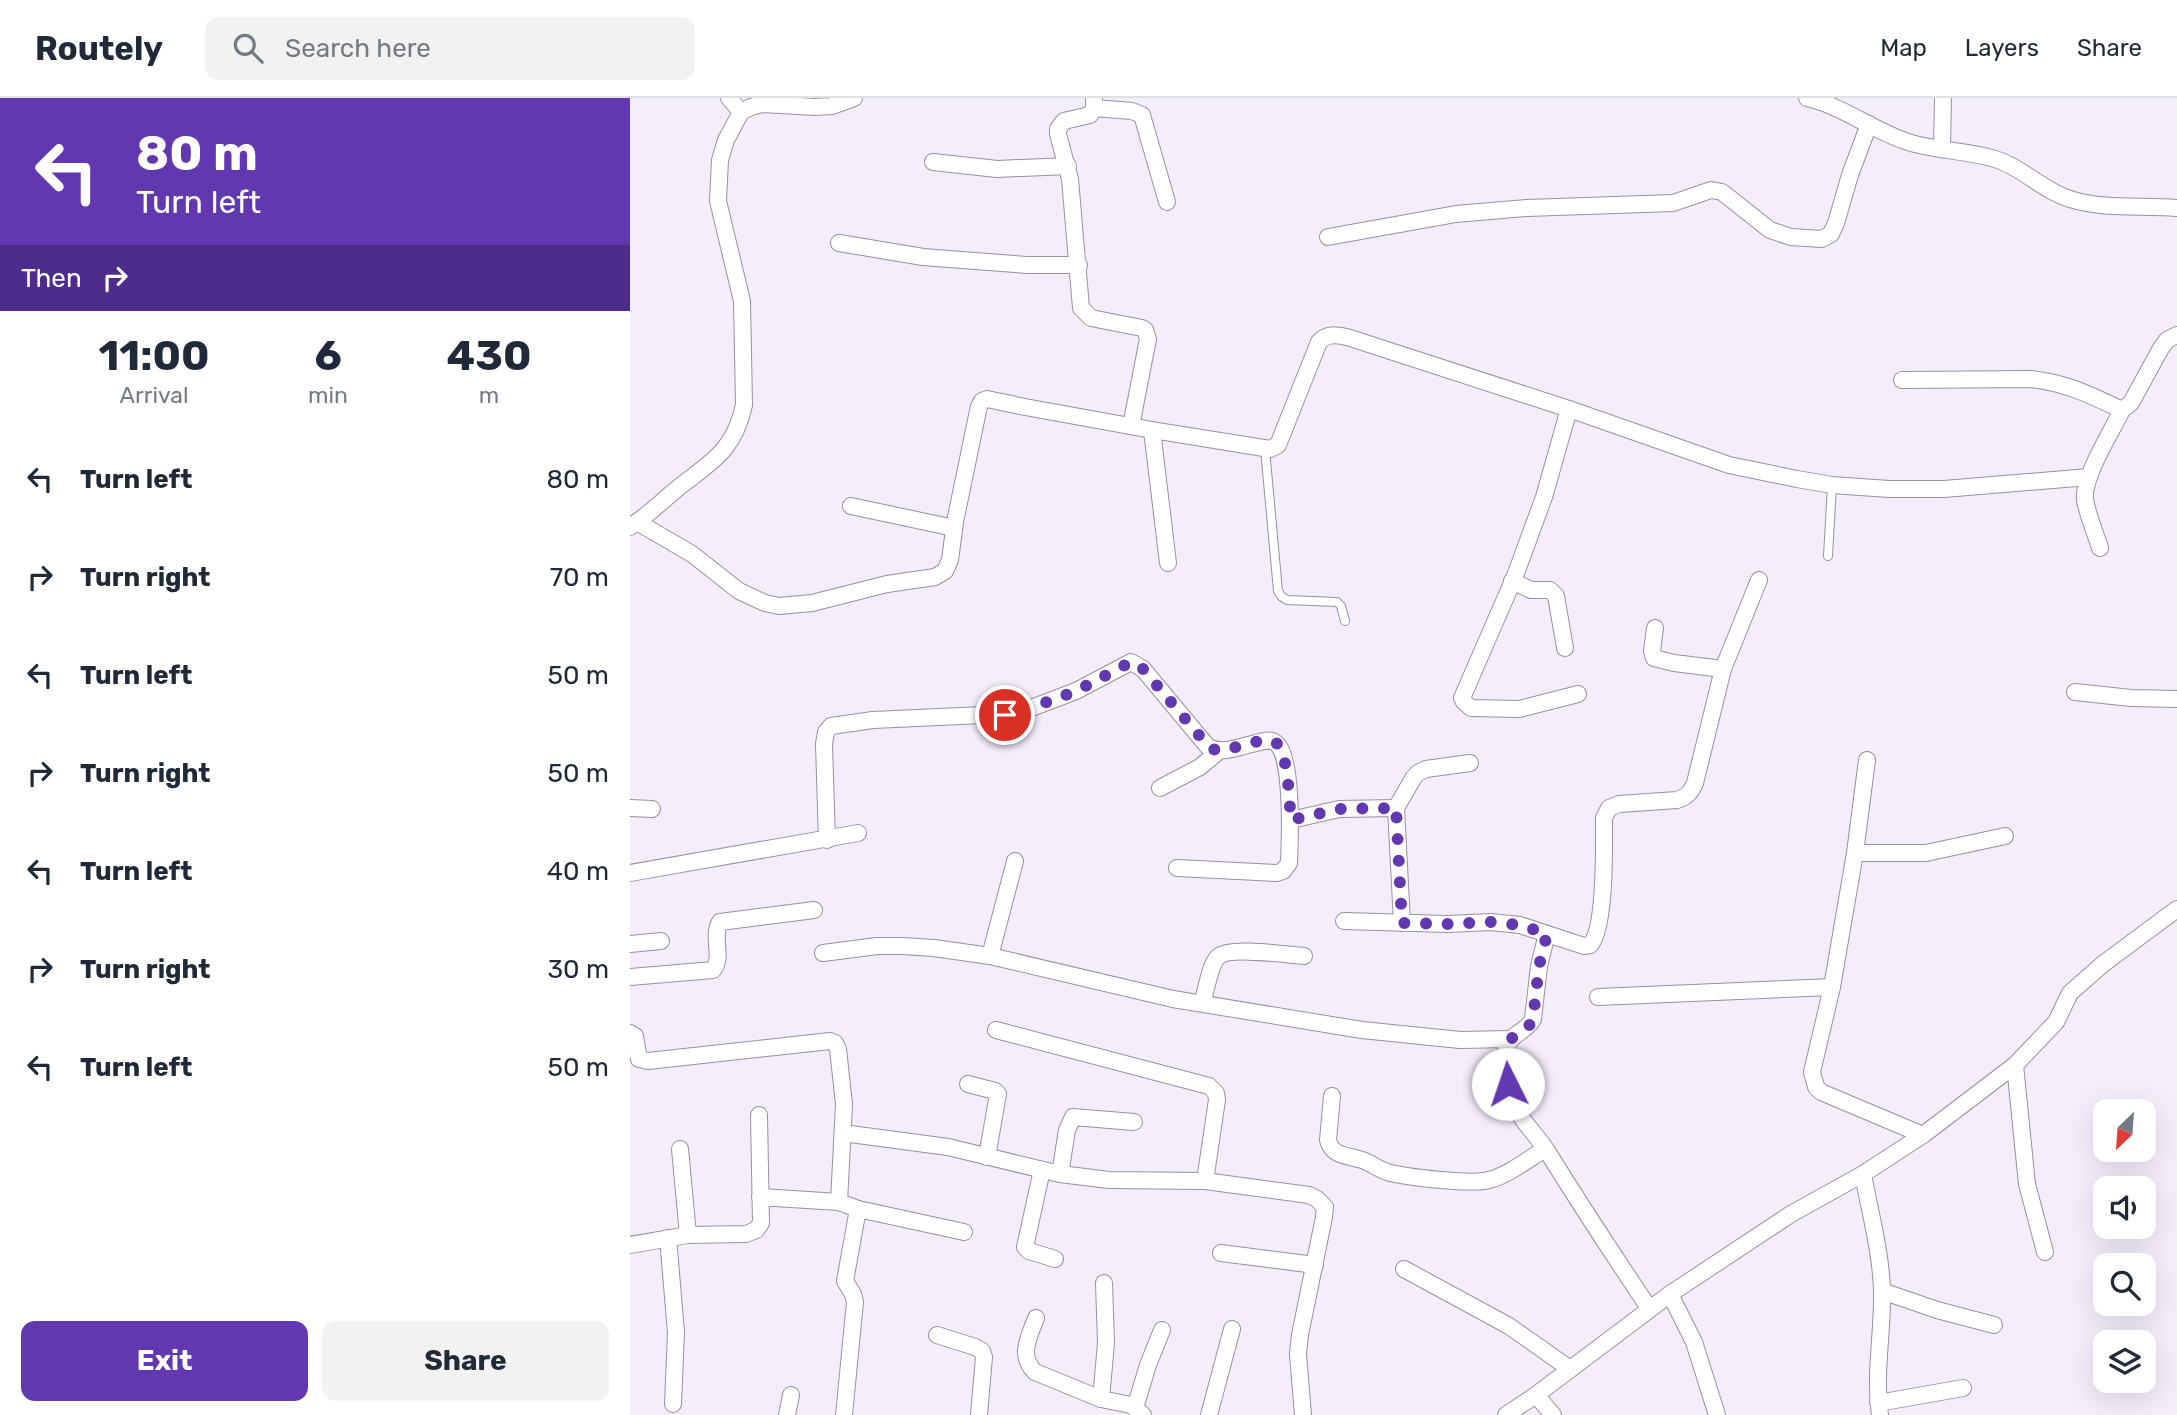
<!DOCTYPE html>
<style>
:root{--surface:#fff;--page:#f2f2f3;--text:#1f2937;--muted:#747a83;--line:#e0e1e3;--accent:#6138b0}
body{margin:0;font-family:Rubik,sans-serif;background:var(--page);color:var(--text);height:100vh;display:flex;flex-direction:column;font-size:26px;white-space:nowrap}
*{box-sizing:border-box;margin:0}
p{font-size:23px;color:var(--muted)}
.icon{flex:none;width:38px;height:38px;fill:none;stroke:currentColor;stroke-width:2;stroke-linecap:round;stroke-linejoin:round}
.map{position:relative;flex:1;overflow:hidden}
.details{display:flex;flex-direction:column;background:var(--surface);width:630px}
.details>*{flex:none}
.guide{background:#6138b0;color:#fff;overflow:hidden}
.needle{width:46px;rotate:205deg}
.tools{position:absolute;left:1463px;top:1001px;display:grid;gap:14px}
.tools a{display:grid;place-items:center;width:63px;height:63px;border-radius:14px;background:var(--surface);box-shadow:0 7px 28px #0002;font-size:35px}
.pin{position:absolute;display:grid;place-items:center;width:60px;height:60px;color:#fff;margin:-30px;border:4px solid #fff;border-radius:50%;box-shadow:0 2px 7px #0007}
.me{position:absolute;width:77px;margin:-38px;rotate:356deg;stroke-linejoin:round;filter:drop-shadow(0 0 5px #0008)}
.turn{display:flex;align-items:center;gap:24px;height:147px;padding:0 21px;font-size:32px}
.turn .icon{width:91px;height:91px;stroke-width:2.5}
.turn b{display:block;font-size:49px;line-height:60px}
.then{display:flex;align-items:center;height:66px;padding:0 21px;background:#0003;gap:14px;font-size:26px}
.eta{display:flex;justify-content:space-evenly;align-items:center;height:119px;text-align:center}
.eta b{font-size:42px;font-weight:700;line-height:49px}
.button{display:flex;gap:14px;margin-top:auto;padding:14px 21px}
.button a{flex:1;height:80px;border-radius:14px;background:var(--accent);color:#fff;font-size:28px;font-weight:700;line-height:80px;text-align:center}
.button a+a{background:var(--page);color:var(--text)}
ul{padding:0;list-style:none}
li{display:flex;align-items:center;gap:21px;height:98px;padding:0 21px}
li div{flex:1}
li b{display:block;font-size:26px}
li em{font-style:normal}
header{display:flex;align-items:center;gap:42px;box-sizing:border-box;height:98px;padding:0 35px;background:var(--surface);border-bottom:2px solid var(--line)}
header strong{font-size:33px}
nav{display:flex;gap:38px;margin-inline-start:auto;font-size:24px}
.search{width:490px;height:63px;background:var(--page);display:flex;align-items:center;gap:18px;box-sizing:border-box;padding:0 24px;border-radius:14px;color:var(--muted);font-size:26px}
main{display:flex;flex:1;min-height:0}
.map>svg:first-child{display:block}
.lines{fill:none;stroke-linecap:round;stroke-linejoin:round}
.lane-casing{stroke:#998fa4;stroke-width:10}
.street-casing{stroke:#998fa4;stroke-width:18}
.lane{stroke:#fff;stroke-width:8}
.street{stroke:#fff;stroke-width:16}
.route{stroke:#6138b0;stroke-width:12;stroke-dasharray:0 21.6}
</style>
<header>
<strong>Routely</strong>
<div class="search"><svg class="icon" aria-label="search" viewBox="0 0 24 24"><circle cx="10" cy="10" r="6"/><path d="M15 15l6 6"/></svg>Search here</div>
<nav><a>Map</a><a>Layers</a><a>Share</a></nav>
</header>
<main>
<section class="details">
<div class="guide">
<div class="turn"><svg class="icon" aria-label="left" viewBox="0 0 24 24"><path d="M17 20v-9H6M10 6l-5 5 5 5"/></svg><div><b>80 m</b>Turn left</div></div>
<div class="then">Then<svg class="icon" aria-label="right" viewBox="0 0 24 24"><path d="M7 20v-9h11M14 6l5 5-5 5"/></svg></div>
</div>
<div class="eta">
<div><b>11:00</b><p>Arrival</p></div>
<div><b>6</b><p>min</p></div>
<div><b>430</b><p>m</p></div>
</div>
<ul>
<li><svg class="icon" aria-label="left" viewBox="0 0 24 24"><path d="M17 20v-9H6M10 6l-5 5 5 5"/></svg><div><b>Turn left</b></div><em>80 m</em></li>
<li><svg class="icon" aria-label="right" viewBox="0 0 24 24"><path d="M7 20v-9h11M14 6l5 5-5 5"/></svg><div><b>Turn right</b></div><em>70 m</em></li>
<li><svg class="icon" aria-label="left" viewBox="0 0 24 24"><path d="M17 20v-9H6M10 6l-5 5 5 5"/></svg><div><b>Turn left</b></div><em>50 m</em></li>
<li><svg class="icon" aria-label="right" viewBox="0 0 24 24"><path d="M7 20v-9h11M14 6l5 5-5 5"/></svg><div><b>Turn right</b></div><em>50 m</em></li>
<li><svg class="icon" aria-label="left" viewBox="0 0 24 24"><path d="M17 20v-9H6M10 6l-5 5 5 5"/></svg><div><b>Turn left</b></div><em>40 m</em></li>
<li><svg class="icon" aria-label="right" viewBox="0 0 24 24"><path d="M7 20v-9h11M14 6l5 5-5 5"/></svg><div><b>Turn right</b></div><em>30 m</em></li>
<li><svg class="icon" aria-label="left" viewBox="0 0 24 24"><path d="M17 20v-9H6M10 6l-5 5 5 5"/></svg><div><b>Turn left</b></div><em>50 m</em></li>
</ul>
<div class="button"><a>Exit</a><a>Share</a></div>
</section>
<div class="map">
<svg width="1547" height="1317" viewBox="0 0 1547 1317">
<rect width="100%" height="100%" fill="#f4edfc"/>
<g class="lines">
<!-- lane casing -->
<g class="lane-casing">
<g id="lane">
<polyline points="635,351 648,493 651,498 657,502 707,504 711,508 715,523"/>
<polyline points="1198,458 1202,387"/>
</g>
</g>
<!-- street casing -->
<g class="street-casing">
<g id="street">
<polyline points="99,0 111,14"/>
<polyline points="464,0 464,10 460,17 434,23 428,31 428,36 440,81 451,210 461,220 512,230 515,232 518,241 501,328"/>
<path d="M 1177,0 C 1212,8 1241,31 1275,43 C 1303,53 1336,52 1365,61 C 1392,69 1413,93 1440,101 C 1474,112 1512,107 1547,110"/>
<polyline points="464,10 502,13 512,17 537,104"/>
<polyline points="1312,50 1313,0"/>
<polyline points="303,64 367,71 438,68"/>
<polyline points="698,139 826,116 897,110 1043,105 1081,92 1092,94 1140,132 1161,139 1192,141 1201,136 1206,125 1220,77 1239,26"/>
<polyline points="209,145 293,159 397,167 449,167"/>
<path d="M 1272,282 L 1401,281 C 1437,285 1460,297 1492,312 L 1501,305 L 1531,250 L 1537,242 L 1547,237"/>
<polyline points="939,311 914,399 885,478 832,600 834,604 841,610 889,611 948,596"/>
<polyline points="522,332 538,465"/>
<polyline points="221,408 324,430"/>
<path d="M 7,424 L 62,456 L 109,493 L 135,505 L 149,508 L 182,505 L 257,486 L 305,479 L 315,473 L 320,462 L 325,424 L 349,308 L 352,303 L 357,301 L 395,309 L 522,332 L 640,351 L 648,347 L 689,244 C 697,235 706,237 717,239 L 939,311 L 1099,367 L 1167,381 L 1202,387 L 1259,391 L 1314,391 L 1459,379"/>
<path d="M 0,429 C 17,418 32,403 48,390 C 82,363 104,353 114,307 L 112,203 L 88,103 L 90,62 L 96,42 L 111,14 L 121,9 L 132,6 L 185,9 L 202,8 L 224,0"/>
<path d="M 1470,450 C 1465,434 1458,418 1455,402 C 1452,380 1482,333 1492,312"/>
<polyline points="882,483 901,492 920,492 926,498 935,550"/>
<polyline points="1025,530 1022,553 1024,560 1044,565 1093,571"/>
<polyline points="1445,594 1501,600 1547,601"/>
<polyline points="1237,662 1225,755 1202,889 1182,974 1186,989 1191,994 1293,1037"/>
<polyline points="530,690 570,669 589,653"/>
<polyline points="0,710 22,711"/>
<polyline points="661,722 709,711 766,710"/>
<path d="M 197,742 L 194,646 L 196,634 L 201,628 L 243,622 L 375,616 L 396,612 L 446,593 L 501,564 L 513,571 L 578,649 C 593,657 611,648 626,645 C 633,643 641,640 647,646 C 663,660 660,742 659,765 L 653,773 L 647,775 L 547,770"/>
<polyline points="1225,755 1296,755 1375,738"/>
<polyline points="0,775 228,735"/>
<path d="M 714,823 L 817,826 L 861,824 L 890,827 L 954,848 L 960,847 C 976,831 974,745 974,720 L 979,710 L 989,706 L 1047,702 C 1057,699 1061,694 1065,685 L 1093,571 L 1129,482"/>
<polyline points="772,825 766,710 784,679 788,675 796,671 840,665"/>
<path d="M 917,836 L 909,868 L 903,921 C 897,934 878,936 876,952 C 873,968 877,990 883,1005 C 891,1023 906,1036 917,1053 C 950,1106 984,1158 1019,1210"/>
<polyline points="0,846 31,843"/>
<polyline points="193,855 247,848 273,848 304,850 360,858 543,901 732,932 830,942 880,941"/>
<polyline points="360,858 385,763"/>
<path d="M 0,879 L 83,872 C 94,859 81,839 90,824 L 184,812"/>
<polyline points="968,899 1202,889"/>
<path d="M 572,905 C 576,894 580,866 588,859 C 598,848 658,857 674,858"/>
<polyline points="366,932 579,988 586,995 587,1002 575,1083"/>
<polyline points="0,935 5,938 9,961 18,963 200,943 205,945 208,951 214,1006 209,1104"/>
<polyline points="1385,967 1397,1086 1415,1154"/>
<polyline points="338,986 365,993 368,996 357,1059"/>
<path d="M 702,998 L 698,1042 C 702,1059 718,1057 732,1062 C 741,1065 748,1071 757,1074 C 775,1079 842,1087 859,1082 C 879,1077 898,1061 915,1051"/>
<polyline points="213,1035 318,1049 430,1076 479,1082 575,1083 679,1097 687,1101 695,1109 694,1119 670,1237 668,1256 673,1317"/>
<polyline points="50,1051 58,1137"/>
<polyline points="412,1072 395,1149 399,1153 425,1161"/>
<polyline points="430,1076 437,1032 443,1019 504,1024"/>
<path d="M 1233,1076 C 1240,1115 1251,1154 1252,1193 C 1253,1235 1244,1275 1250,1317"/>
<polyline points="130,1099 209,1104 228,1111 334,1134"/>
<polyline points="38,1140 46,1234 43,1306"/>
<polyline points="0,1147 58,1137 116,1136 126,1132 131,1125 129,1017"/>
<polyline points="591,1155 685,1167"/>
<polyline points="774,1171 879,1228 940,1271"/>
<polyline points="1252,1193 1307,1212 1364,1227"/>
<polyline points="1040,1196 1064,1244 1087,1317"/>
<path d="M 406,1220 C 399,1239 388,1258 405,1274 L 471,1301 L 501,1307 L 513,1317"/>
<polyline points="307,1237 345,1249 352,1253 354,1259 349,1317"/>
<polyline points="906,1297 923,1317"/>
<polyline points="471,1301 476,1245 474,1185"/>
<polyline points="1248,1305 1333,1290"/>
<polyline points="505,1310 518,1267 532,1232"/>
<polyline points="157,1317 161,1297"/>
<polyline points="214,1317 225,1204 223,1196 215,1183 228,1111"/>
<polyline points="579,1317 602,1231"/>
<polyline points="876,1317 906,1297 1040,1196 1161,1116 1233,1076 1293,1037 1385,967 1426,924 1440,895 1473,866 1547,811"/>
</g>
</g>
<!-- lane -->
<use href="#lane" class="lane"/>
<!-- street -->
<use href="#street" class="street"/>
</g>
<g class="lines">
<!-- route -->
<path class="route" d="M 375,617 L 396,612 L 446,593 L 501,564 L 513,571 L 579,649 C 590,656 598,651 610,648 C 619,646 634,640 643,643 C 659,648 659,707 661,722 L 709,711 L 766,710 L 772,825 L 817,826 L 861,824 L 890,827 L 917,836 L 909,868 L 903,921 C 899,930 894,932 886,937 C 870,947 876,969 878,986"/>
</g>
</svg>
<div class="tools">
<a><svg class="needle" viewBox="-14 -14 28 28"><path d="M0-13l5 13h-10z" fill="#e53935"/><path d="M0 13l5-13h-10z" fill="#747a83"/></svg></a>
<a><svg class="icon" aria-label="sound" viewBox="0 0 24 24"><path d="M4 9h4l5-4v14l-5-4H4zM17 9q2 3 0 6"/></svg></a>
<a><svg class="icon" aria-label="search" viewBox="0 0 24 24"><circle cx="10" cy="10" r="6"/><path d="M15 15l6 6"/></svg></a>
<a><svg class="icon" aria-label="layers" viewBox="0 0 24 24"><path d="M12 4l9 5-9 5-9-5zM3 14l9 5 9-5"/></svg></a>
</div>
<div class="pin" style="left:375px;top:617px;background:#d93025"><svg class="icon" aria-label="arrive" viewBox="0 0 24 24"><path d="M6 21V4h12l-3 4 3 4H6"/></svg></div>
<svg class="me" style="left:878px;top:986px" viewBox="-20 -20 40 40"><circle r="19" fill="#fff"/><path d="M0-13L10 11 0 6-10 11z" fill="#6138b0"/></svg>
</div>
</main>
